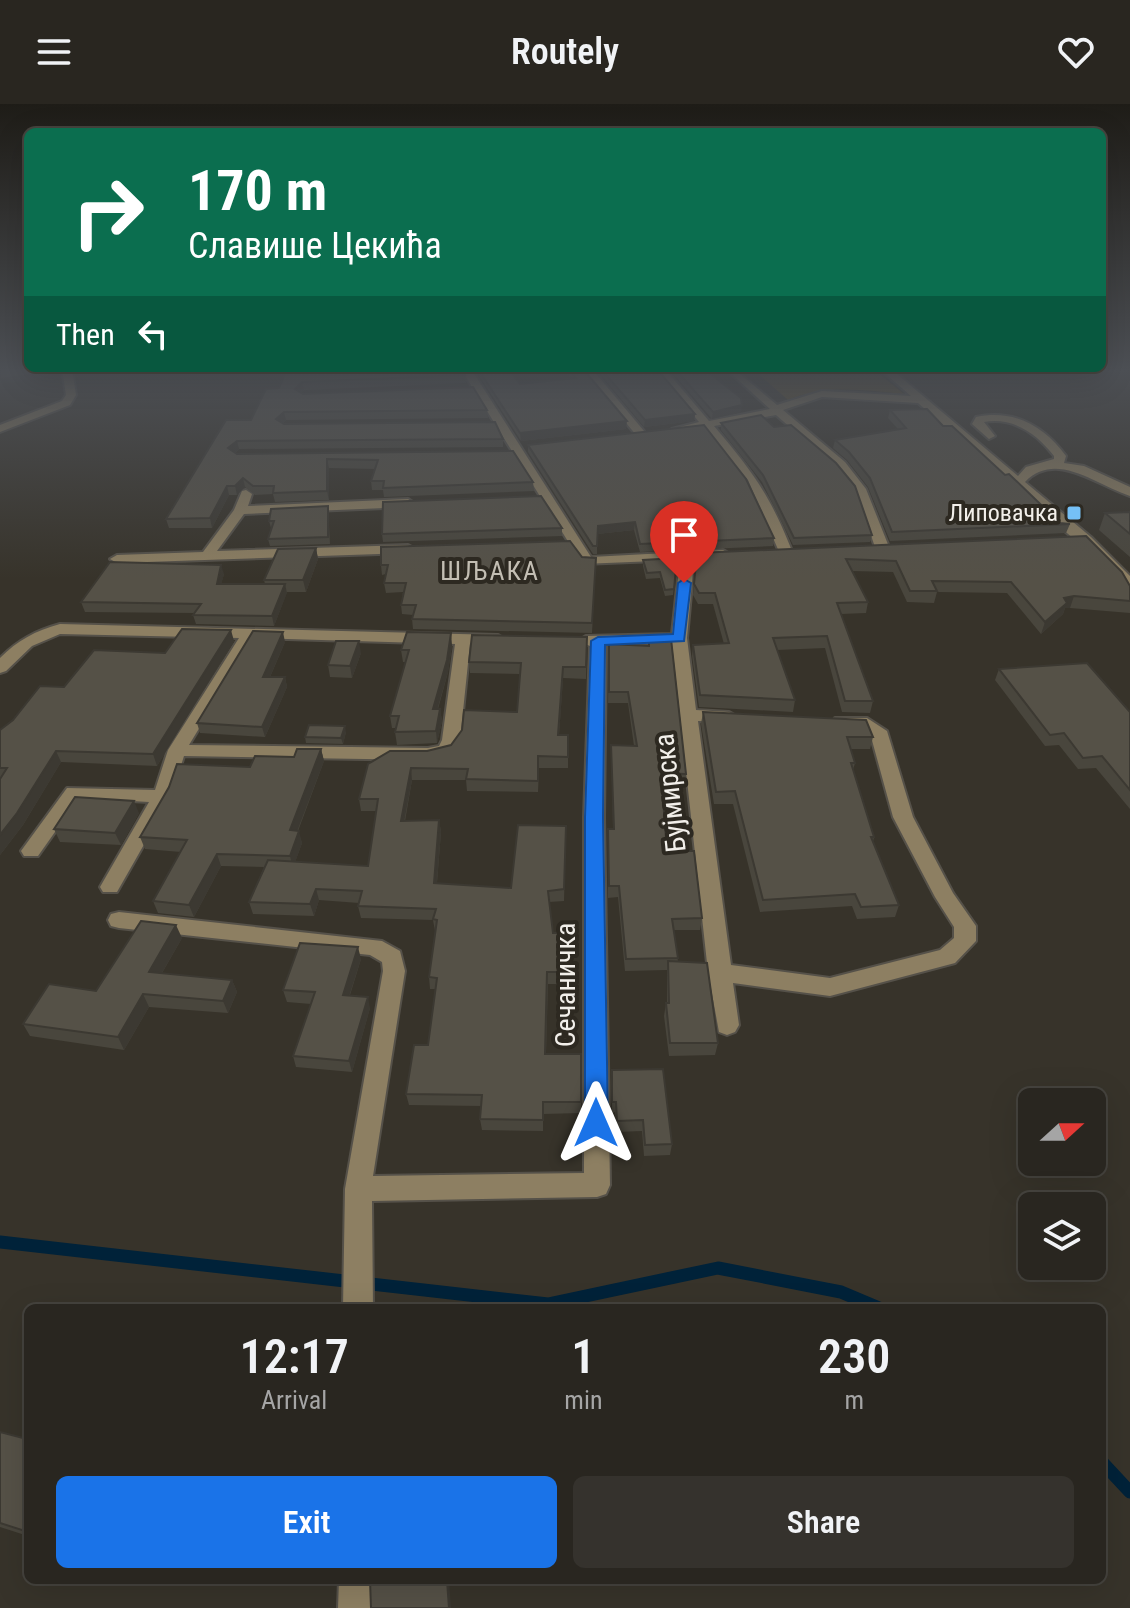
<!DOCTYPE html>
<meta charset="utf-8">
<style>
:root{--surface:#292620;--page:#35322d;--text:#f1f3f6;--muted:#a5a5a5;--line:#45433e;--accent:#1a73e8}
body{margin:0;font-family:"Roboto Condensed",sans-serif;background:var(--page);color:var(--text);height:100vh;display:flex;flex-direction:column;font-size:30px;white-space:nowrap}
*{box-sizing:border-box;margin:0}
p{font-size:26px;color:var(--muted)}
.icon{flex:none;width:44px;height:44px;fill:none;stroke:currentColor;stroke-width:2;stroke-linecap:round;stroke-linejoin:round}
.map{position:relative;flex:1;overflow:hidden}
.details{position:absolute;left:24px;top:1200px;width:1082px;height:280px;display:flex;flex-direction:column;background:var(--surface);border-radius:12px;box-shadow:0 8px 32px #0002,0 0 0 2px var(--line)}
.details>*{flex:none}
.hud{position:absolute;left:24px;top:24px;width:1082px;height:244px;border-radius:12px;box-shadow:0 8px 32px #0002,0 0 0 2px var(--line);background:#0b6e4f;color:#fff;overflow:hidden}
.needle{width:52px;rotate:69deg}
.controls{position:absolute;left:1018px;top:984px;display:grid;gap:16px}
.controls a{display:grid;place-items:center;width:88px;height:88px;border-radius:12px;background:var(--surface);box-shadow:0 8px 32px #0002,0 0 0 2px var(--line);font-size:40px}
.pin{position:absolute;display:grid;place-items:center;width:68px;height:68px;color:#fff;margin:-82px -34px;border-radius:50% 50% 50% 0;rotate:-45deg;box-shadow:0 0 8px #0007}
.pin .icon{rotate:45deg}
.me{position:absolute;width:88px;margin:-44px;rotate:0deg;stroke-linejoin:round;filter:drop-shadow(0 0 6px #0008)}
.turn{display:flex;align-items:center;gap:28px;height:168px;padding:0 32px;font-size:36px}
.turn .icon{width:104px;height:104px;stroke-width:2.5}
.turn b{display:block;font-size:56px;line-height:68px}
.then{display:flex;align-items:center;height:76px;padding:0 32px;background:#0003;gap:16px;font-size:30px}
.eta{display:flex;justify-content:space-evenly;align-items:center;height:136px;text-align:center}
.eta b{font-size:48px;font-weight:600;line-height:56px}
.cta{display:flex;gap:16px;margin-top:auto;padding:16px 32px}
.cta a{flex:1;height:92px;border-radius:12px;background:var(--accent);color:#fff;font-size:32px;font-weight:600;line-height:92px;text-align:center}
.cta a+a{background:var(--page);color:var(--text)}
header{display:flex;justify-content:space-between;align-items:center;height:104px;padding:0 32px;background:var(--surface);font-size:36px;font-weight:600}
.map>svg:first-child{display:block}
.green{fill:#624d1d}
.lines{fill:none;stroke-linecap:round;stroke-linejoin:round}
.stream{stroke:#002239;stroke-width:13}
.minor-casing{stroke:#555149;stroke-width:4}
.minor{fill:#8d7f62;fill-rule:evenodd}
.wall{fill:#49463d}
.shaded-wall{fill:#3c3932}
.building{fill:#555147;stroke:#3c3932;stroke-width:2}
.route{fill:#1a73e8;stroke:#114b97;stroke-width:2}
.poi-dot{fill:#75c0f6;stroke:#2d2921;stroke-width:3}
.labels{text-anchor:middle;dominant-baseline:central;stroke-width:8;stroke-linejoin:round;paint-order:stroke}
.far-poi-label{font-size:24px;fill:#f2efea;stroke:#2d2921;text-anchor:end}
.far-quarter-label{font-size:26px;letter-spacing:2px;fill:#c3beb3;stroke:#2d2921}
.street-label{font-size:28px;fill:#f2efea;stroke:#2d2921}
</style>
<header><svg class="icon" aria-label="menu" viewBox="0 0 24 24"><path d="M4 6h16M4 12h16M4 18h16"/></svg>Routely<svg class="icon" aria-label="heart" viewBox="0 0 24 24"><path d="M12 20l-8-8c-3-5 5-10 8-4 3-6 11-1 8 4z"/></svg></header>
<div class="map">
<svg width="1130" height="1504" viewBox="0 0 1130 1504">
<rect width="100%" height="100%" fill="#37332a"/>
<!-- green -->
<path class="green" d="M 753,265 L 873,265 L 904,290 C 865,286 825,280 788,296 Z"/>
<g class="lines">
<!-- stream -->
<g class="stream">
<polyline points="0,1138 548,1200 718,1164 841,1188 879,1204"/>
<polyline points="1102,1358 1130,1388"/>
</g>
<!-- minor casing -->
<g class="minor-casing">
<g id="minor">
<polygon points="62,265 72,265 76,291 70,301 0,328 0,321 62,297 66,291"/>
<polygon points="461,265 471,265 591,453 723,446 730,450 723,454 694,456 687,534 696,606 729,608 738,613 729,618 698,617 731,861 830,874 940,846 954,834 954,823 935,793 893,713 870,629 863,624 835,622 832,618 835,614 867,614 887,627 913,713 953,789 976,822 976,837 955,859 830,892 733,879 739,921 735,928 727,931 719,928 708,868 672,539 606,541 604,713 610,1081 606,1090 597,1093 372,1097 373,1204 343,1204 345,1085 383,867 382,858 370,851 119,824 111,822 108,816 111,810 119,808 382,837 400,847 405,867 373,1072 584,1069 584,713 590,542 578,537 586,532 672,530 680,456 582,460"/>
<polygon points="582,265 592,265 644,327 644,331 636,331"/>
<path d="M 655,265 L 665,265 L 709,317 L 770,305 L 726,265 L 734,265 L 777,301 L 822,287 L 911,292 L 880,265 L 891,265 L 1018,372 L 1026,363 L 1054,355 L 1054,352 C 1037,330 1014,313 984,318 L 995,332 L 989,335 L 972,320 L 976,313 C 1014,305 1044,322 1066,352 L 1064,359 L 1084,362 L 1130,383 L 1130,392 C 1096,381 1056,346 1025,378 L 1091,433 L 1130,472 L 1130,484 L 918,299 L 822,293 L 783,306 L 845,358 L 866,385 L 889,443 L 882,447 L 875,443 L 856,388 L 837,364 L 776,311 L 714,322 C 753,368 770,391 792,447 L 780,450 L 748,376 L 704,324 L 678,328 L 672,325 L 699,318 Z"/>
<polygon points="246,386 252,390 248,402 408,395 414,399 408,403 244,410 217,447 408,441 415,445 408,449 117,459 110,455 117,451 203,448 234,406 242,387"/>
<path d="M 60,520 L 498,531 L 506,536 L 498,541 L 470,540 L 460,636 L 451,650 L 428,656 L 184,652 L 171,693 L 117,788 L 103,788 L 100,783 L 149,698 L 79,694 L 38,752 L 24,752 L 21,747 L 67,684 L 155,686 L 168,646 L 239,534 L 60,530 L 32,542 L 6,567 L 0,569 L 0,554 C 18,536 35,527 60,520 ZM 254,534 L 455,540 L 442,636 L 439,642 L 428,644 L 189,641 Z"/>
<polygon points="339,1476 373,1476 374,1504 338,1504"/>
</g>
</g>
<!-- minor -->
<use href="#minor" class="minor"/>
</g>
<!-- wall -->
<g class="wall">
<polygon points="478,265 508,265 520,280 571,274 563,265 583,265 626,325 521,337 478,270"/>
<polygon points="596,265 657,265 695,310 694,317 644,323"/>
<polygon points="672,265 704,265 741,308 712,315 672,268"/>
<polygon points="286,267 465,271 466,279 304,286 301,289 487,306 488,314 286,316 283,319 503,335 503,343 239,345 235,349 237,350 513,347 533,378 534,387 384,393 383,386 372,386 371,377 375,365 329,364 329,396 275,398 273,390 255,391 245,383 237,391 229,391 212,424 169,424 166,415 279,284"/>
<polygon points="890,306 943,322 1005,371 1060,419 1070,420 1066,429 890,437 868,383 847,356 833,344 835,336 898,325 888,314"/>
<polygon points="721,319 872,431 870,438 793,441 762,378 721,326"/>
<polygon points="528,341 774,434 773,442 640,448 634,426 597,430 597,450 593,450 528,348"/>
<polygon points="328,402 330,440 270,442 268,435 271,424 269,417"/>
<polygon points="1130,408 1130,453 1099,426 1105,409"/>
<polygon points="562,424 562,432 383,438 382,430"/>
<polygon points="1086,432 1130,482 1130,509 1070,504 1065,504 1063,510 1041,530 1007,489 937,488 934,499 907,498 893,468 852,467 868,498 866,509 841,510 873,597 870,609 842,608 825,544 777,546 795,596 793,608 699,603 692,552 693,541 724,540 713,500 698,500 693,491 697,449"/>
<polygon points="316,444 318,455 306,488 287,488 274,522 196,520 193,511 194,509 85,508 81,498 224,470 221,480 265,480 264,476"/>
<polygon points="582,453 596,454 592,529 413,525 412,515 413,511 402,510 401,501 403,488 386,489 384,479 386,470 382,471 381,461"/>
<polygon points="677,454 673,491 665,492 660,474 646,475 643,462 643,456"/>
<polygon points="587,533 586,575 563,574 559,631 568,631 568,664 539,664 538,688 467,687 466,676 412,676 405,717 439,716 441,728 437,779 511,784 566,722 564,797 549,798 553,829 563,829 564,880 548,880 546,950 581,950 581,1009 543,1010 543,1027 482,1026 480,1015 481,1002 409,1001 406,990 428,941 435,885 430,885 429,873 435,827 433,816 361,814 358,802 359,799 319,796 314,812 253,810 249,798 264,763 221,762 194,813 158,809 153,797 181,748 145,745 140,733 250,663 294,653 321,645 324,657 298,727 302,739 295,758 368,762 377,707 361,707 359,695 427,647 451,641 517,608 520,570 470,569 469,558"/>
<polygon points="649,535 686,670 685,681 662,680 667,747 702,814 700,826 674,826 678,858 718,939 715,951 669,952 664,912 666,899 667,899 667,866 625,867 618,793 608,794 608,725 613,725 611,641 634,642 628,599 608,599 609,540 649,542"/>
<polygon points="234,537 157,662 61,658 23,721 0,751 0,626 64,583 165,549"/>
<polygon points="285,538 270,573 285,573 287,583 265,633 200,629 197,619"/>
<polygon points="452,541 448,568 438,605 440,605 442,617 437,639 397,641 395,628 396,624 392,624 390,612 406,558 403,558 401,546"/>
<polygon points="361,549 352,574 330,573 328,561"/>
<polygon points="999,565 1130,608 1130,705 1096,664 1078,665 1059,641 1045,642 995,576"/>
<polygon points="703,608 873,633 870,645 851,645 855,659 853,666 874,733 873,738 899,801 895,813 857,815 852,802 760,808 733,700 714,700 701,620"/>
<polygon points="346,628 343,640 306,639 305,633"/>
<polygon points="139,709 121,741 60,738 54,725"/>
<polygon points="182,834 162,869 232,876 237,888 228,909 149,903 124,946 30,932 23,920 96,887"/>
<polygon points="361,855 350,891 370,904 352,968 296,963 293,952 311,900 287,898 283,886"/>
<polygon points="612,966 672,1040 670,1051 644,1052 642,1027 617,1028 615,1008 612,1009"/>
<polygon points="0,1328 27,1335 28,1333 28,1432 0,1423"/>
</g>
<!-- shaded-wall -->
<g class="shaded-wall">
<polygon points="43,265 45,274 0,280 0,275"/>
<polygon points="302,278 304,286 296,293 295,285"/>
<polygon points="742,301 741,308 712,315 713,308"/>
<polygon points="284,308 286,316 277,323 276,315"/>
<polygon points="695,310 694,317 644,323 645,316"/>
<polygon points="627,317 626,325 521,337 520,329"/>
<polygon points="237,337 239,345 230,353 228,344"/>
<polygon points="327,355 329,364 329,396 327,387"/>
<polygon points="243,374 245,383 237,391 235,382"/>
<polygon points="227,382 229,391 212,424 210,414"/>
<polygon points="635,418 634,426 597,430 598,422"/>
<polygon points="316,444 318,455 306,488 303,476"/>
<polygon points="221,461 224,470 219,489 217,480"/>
<polygon points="285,480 287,489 274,522 272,512"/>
<polygon points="1074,492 1070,504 1065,504 1063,510 1041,530 1045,518 1064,494"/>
<polygon points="231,526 234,537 157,662 153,650"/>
<polygon points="283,528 285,538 266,582 263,573"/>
<polygon points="451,529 452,541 448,568 434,617 433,605"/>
<polygon points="359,537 361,549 352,574 350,562"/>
<polygon points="285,573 287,583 265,633 262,623"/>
<polygon points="440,605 442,617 437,639 436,627"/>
<polygon points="345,622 346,628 343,640 341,634"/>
<polygon points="321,645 324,657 293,738 290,726"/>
<polygon points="56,647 61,658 23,721 0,751 0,731"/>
<polygon points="411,664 412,676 402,729 401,717"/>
<polygon points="134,697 139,709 121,741 115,729"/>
<polygon points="439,716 441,728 436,790 434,779"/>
<polygon points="299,727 302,739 293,764 290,752"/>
<polygon points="217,750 221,762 194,813 189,801"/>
<polygon points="316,785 319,796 314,812 310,800"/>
<polygon points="176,821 182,834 155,881 149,868"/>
<polygon points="358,843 361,855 346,902 343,891"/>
<polygon points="232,876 237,888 228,909 223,897"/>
<polygon points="143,890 149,903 124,946 118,933"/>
<polygon points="368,893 370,904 352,968 349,957"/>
<polygon points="447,1476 449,1476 451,1504 449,1504"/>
</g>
<!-- building -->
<g class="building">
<polygon points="0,265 43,265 44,269 0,275"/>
<polygon points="383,265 461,265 465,271 302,278 295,285 303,290 473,283 487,306 284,308 276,315 284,320 495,318 503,335 237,337 228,344 237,350 513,347 533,378 383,384 384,377 371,377 378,356 327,355 327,387 273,389 274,382 253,382 243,374 235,382 227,382 210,414 166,415 226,316 251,316 266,285 279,284 286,267 383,266"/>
<polygon points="478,265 508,265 520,280 576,274 569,265 583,265 627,317 520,329"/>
<polygon points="601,265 657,265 695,310 645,316"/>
<polygon points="675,265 704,265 741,294 742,301 713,308"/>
<polygon points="927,305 943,322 952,322 1005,371 1009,370 1060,419 1070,420 892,428 870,374 849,348 835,336 906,324 890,306"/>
<polygon points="761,311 774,323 791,321 836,359 855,382 872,431 794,434 763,371 721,319"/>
<polygon points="704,321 746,375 774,434 640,440 635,418 598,422 597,442 593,442 528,341"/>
<polygon points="541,392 562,424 382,430 383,398"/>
<polygon points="328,402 328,433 268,435 274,417 269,417 271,405"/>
<polygon points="1130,408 1130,430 1105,409"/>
<polygon points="1086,432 1122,468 1130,482 1130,497 1074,492 1064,494 1067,499 1045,518 1011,478 932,477 937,487 910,487 896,457 846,455 868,498 837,499 873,597 845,597 827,532 773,534 795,596 700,591 693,541 729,539 715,489 699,489 694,480 697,449"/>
<polygon points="570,437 582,453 596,454 592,519 412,515 416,501 401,501 406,479 384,479 388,461 381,461 381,443"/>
<polygon points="316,444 303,476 264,476 278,445"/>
<polygon points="677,454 674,485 665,486 660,468 647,469 643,456"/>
<polygon points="110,458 221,461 217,480 285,480 272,512 193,511 201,500 81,498"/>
<polygon points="182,525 231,526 153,650 56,647 17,709 0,731 0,675 7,664 0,664 0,626 13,616 40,582 64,583 94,546 165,549"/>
<polygon points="253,527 283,528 263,573 285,573 262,623 197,619"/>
<polygon points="407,528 451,529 447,556 433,605 440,605 436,627 395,628 399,612 390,612 409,546 401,546"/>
<polygon points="472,531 587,533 586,563 563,563 558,631 568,631 568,653 538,652 538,677 466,675 468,665 411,664 401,717 439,716 434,779 511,784 518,721 566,722 564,785 548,787 553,829 563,829 564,868 547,868 545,950 581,950 581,998 543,998 543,1016 480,1015 482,991 406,990 414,941 428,941 437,874 429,873 437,816 433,815 436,805 358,802 362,787 316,785 310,800 249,798 268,756 368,762 378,695 359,695 368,660 390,647 427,647 451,641 462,626 464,606 517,608 521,559 469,558"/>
<polygon points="649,535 671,535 686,670 661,669 667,747 694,747 702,814 672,815 678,854 626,855 619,782 609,782 608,725 614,725 611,641 637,642 628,588 609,588 609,540 649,542"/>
<polygon points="336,537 359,537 350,562 328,561"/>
<polygon points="1087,559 1130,608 1130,686 1102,652 1083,654 1064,629 1050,631 999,565"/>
<polygon points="703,608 866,616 873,633 847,633 855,659 851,659 874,733 871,733 899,801 861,803 855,790 763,796 735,687 716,688"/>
<polygon points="309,621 345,622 341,634 305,633"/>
<polygon points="297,645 321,645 290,726 299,727 290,752 217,750 189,801 153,797 187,736 140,733 169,683 177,660 250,663 255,652 294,653"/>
<polygon points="75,693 134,697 115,729 54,725"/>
<polygon points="141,817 176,821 149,868 232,876 223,897 143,890 118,933 23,920 49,880 96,887"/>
<polygon points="300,839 358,843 343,891 368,893 349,957 293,952 315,888 283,886"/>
<polygon points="668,857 707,859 718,939 670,939 666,899 669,899"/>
<polygon points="663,965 672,1040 645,1041 643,1016 617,1017 616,998 612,998 612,966"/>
<polygon points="0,1328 27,1335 28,1333 28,1428 0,1419"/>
<polygon points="370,1476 447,1476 449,1504 371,1504"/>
</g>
<!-- sky -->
<linearGradient id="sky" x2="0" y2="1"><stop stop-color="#1e1c17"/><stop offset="0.56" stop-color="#4d5055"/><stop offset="1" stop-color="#4d5055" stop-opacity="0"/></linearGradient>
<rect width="1130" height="475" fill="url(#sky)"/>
<!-- route -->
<polygon class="route" points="684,475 691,479 684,537 605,541 603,713 608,1019 605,1027 596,1030 588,1027 585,1019 585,713 591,537 598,533 673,530 678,479"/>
<!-- markers -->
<rect class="poi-dot" x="1066" y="401" width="16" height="16" rx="4"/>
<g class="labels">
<!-- far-poi labels -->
<g class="far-poi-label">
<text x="1058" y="409">Липовачка</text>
</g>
<!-- far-quarter labels -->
<g class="far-quarter-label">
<text x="490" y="467">ШЉАКА</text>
</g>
<!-- street labels -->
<g class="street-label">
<text transform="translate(670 689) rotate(-96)">Бујмирска</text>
<text transform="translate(565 881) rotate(-90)">Сечаничка</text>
</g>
</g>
</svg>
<div class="controls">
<a><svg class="needle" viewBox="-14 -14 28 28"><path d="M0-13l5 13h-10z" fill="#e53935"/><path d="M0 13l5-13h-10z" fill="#a5a5a5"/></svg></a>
<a><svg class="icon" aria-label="layers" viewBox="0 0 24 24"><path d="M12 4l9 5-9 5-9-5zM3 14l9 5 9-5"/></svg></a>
</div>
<div class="pin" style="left:684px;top:479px;background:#d93025"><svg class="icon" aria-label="arrive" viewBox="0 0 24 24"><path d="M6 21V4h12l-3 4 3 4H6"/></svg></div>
<svg class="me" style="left:596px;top:1019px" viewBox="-20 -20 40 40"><path d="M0-17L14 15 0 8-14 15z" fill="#1a73e8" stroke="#fff" stroke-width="4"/></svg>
<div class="hud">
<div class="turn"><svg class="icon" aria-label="right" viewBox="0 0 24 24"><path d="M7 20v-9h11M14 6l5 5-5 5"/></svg><div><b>170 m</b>Славише Цекића</div></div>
<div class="then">Then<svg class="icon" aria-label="left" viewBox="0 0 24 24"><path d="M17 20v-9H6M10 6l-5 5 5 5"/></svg></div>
</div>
<section class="details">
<div class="eta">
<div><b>12:17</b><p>Arrival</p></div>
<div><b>1</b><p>min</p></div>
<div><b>230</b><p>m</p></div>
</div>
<div class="cta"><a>Exit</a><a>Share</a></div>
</section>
</div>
